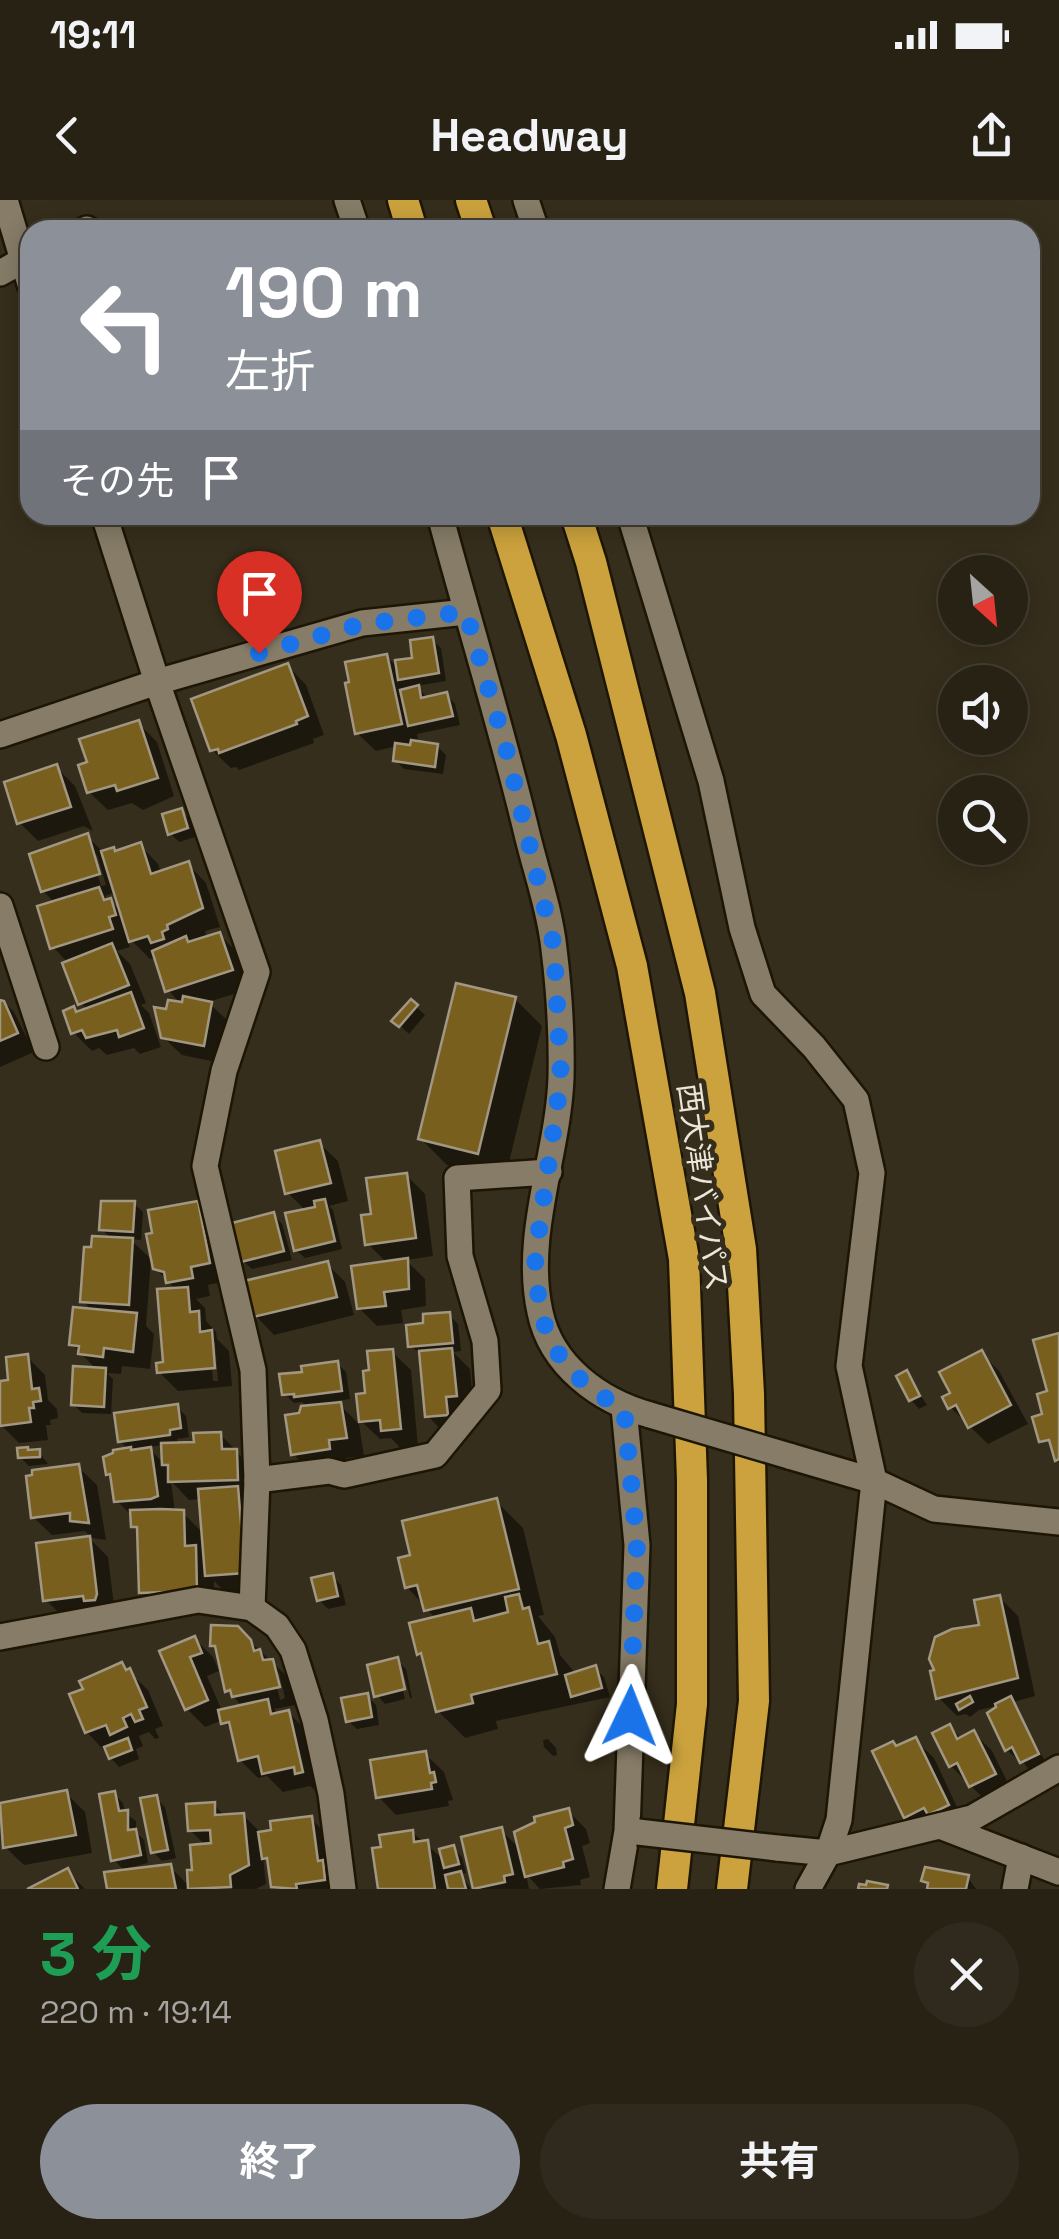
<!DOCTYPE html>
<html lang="ja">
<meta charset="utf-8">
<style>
:root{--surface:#282215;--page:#302a1e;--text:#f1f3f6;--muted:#a5a4a0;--line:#443f34;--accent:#8c9099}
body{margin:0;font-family:"Space Grotesk","Noto Sans JP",sans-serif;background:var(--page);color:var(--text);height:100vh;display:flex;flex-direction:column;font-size:38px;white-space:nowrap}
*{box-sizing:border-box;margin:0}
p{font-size:32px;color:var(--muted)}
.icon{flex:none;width:55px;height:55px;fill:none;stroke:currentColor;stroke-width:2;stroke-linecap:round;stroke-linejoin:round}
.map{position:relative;height:1689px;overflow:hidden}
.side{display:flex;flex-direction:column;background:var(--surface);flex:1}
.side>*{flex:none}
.banner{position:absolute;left:20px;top:20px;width:1020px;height:305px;border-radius:30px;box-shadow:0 5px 25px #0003,0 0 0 2px var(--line);background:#8c9099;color:#fff;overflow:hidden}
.needle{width:65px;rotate:153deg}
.controls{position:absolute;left:938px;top:355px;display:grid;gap:20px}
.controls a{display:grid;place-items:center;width:90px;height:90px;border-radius:50%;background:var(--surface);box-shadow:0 5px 25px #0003,0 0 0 2px var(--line);font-size:50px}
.pin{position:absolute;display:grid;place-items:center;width:85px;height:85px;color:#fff;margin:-102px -42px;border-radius:50% 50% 50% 0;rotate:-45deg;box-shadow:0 0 10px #0007}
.pin .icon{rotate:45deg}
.me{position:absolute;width:110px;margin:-55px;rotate:2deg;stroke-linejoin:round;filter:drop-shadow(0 0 8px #0008)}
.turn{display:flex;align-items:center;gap:35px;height:210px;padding:0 40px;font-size:45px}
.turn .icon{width:130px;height:130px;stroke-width:2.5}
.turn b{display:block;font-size:70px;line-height:85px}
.then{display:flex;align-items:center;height:95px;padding:0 40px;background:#0003;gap:20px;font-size:38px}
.round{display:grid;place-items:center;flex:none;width:105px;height:105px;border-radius:52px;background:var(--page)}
.head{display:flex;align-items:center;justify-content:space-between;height:170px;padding:0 40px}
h1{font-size:60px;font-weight:700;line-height:75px;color:#1e9e55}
.action{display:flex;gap:20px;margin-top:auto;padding:20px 40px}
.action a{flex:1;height:115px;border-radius:60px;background:var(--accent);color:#fff;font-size:40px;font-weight:700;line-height:115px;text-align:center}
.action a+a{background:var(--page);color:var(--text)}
.status{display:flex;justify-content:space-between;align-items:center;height:70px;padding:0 50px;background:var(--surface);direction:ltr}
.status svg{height:28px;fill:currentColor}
header{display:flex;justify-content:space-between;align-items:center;height:130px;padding:0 40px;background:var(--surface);font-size:45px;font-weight:700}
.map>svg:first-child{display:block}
.shadow{fill:#0007;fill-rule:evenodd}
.building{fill:#795f1e;stroke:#a19782;stroke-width:2.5}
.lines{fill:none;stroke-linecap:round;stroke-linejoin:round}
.minor-casing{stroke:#1e1605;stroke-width:30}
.highway-casing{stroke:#1e1605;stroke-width:35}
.minor{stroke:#867c68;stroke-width:25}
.highway{stroke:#cba23d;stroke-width:30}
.minor-bridge-casing{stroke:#1e1605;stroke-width:30;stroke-linecap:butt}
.minor-bridge{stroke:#867c68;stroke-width:25}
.route{stroke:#1a73e8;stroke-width:18;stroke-dasharray:0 32.4}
.labels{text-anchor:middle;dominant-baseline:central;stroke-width:10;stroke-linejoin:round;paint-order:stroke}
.street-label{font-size:30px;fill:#ebe5da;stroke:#362e1c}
</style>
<div class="status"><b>19:11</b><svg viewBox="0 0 49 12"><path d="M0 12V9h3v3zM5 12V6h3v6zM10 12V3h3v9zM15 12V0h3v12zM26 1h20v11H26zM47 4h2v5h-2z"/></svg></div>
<header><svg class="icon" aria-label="back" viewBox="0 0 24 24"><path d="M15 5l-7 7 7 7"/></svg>Headway<svg class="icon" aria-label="share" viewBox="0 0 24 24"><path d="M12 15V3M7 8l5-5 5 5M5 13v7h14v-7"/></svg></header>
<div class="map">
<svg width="1059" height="1689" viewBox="0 0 1059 1689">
<rect width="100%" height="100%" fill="#362e1c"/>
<!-- shadow -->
<g class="shadow">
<polygon points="432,440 441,448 446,481 416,486 427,497 447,495 455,504 460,525 417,534 419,544 437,546 446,555 443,574 404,569 395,560 397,546 376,551 357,533 386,456 399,469 415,460"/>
<polygon points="288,466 306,485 324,535 313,539 314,543 239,570 236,567 231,568 212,550"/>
<polygon points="138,523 157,542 174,596 143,610 132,603 108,610 89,592 90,564"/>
<polygon points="56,567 75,586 93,631 84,626 38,641 19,622"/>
<polygon points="181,611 190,619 195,637 179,642 170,633"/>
<path d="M 87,636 L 104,653 L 116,653 L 140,645 L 158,664 L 161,673 L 188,664 L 206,683 L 220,727 L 205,731 L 207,739 L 220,735 L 238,753 L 250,789 L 208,802 L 229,822 L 221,863 L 182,855 L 163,837 L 168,812 L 182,805 L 168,790 L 157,757 L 150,759 L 126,735 L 130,747 L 117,751 L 130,764 L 146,803 L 141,805 L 149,813 L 161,847 L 140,854 L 134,848 L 107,855 L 99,848 L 92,851 L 73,832 L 73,809 L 78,814 L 88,810 L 81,803 L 68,763 L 53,747 L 55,703 L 43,691 ZM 92,655 L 97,655 L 106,685 L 101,686 ZM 116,692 L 123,714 L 105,696 Z"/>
<polygon points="0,798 14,812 34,852 0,867"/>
<polygon points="515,799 542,826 505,979 447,965 420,938"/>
<polygon points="411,802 425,815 409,834 395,821"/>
<polygon points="319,943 338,961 348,1001 329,1006 333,1010 342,1049 305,1058 296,1050 306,1011 288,993"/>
<polygon points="406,975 425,994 433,1056 406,1060 425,1079 426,1106 401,1110 403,1123 377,1126 359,1108 388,1064 368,1044"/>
<path d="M 197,1003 L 215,1022 L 226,1081 L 208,1085 L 210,1096 L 196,1099 L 205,1108 L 206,1121 L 216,1132 L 217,1139 L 229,1151 L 232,1186 L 178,1191 L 159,1172 L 165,1165 L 176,1090 L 155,1068 ZM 210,1137 L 215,1143 L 218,1181 L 213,1181 Z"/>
<polygon points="134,1004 143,1012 141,1040 130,1039 151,1059 146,1126 154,1134 150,1169 122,1166 121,1174 107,1173 113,1179 111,1214 82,1213 73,1204 97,1170 72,1144 93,1111 83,1101 112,1039 101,1029"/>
<polygon points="274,1015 282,1024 292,1060 252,1069 243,1061"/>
<polygon points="327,1064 345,1082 354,1115 274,1135 256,1116"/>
<polygon points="449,1115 458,1124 461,1151 453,1152 470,1169 474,1213 445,1234 427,1215 422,1155 410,1146 426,1126"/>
<polygon points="392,1152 411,1170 418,1247 401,1249 391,1238 380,1239 361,1221 368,1195"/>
<polygon points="981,1153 999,1171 1028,1224 988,1244 950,1207 953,1194"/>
<polygon points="27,1157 45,1175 48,1200 57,1209 58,1218 50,1220 51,1225 46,1225 48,1240 19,1243 1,1225 0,1184 11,1183"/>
<polygon points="337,1163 346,1172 350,1199 336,1201 359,1224 364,1256 346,1258 347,1267 312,1272 293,1254 301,1216 308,1208 302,1202 294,1203 285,1194 305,1174"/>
<polygon points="906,1173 927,1205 919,1209 911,1200"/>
<path d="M 177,1207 L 186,1216 L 189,1237 L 177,1239 L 178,1245 L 197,1245 L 220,1234 L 254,1270 L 262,1390 L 226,1393 L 214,1381 L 214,1408 L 160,1410 L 142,1391 L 140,1332 L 133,1326 L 133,1317 L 117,1301 L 114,1280 L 108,1274 L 129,1250 L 120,1241 ZM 163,1245 L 164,1264 L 148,1247 ZM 171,1281 L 189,1300 L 202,1299 L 204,1334 L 183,1313 L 175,1313 Z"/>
<polygon points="30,1252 39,1252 48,1264 29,1266 20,1257"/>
<polygon points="78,1267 97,1285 106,1340 92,1338 85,1331 52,1335 33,1317 35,1277"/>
<polygon points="496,1301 523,1328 544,1415 538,1416 555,1437 560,1455 576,1474 595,1468 604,1477 610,1497 496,1521 498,1529 465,1538 438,1511 426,1461 419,1454 436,1419 407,1387 413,1356"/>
<polygon points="90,1339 108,1357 115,1414 64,1418 46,1400"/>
<polygon points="332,1376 341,1385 346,1405 328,1409 319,1400"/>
<polygon points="999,1397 1018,1416 1035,1496 1013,1502 1046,1563 1030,1571 1019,1557 1016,1558 1007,1550 1005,1504 979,1510 970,1517 966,1514 957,1516 939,1498"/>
<path d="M 237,1429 L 291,1480 L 296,1505 L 274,1509 L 280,1515 L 289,1513 L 307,1531 L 320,1590 L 316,1591 L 310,1586 L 283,1592 L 267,1576 L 258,1578 L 240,1560 L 234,1533 L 223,1520 L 205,1527 L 187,1509 L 163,1452 L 195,1439 L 213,1457 L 219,1471 L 207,1476 L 222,1511 L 243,1507 L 227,1490 L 219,1451 L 213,1445 ZM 272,1466 L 279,1473 L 285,1498 L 280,1500 Z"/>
<polygon points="397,1460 406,1469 412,1498 410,1498 402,1467 397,1467 405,1499 385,1504 377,1495"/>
<polygon points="122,1465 148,1490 163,1526 155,1529 159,1538 155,1539 149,1532 139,1536 143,1546 136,1549 139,1559 119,1567 87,1532 86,1490"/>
<polygon points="367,1496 376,1505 379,1525 357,1529 348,1521"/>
<polygon points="950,1527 962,1539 974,1533 992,1551 1013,1593 989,1604 951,1566"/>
<polygon points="548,1539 556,1548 557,1555 553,1556 544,1547 543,1540"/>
<polygon points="915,1540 934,1558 965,1624 924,1635 906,1616 897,1548"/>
<polygon points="425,1554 444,1572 453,1600 448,1601 449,1606 396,1615 378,1596"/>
<polygon points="66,1593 85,1612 92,1653 24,1665 5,1647 0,1605"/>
<polygon points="114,1594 123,1603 125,1613 136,1621 136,1632 144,1640 148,1663 123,1669 114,1660"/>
<polygon points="156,1598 165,1607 176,1658 162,1661 153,1652"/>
<polygon points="214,1605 226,1617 243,1615 262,1634 311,1618 329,1637 341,1689 277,1689 271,1664 263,1657 266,1684 256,1689 110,1689 170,1667 190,1687 206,1646 190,1630"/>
<polygon points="568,1611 586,1629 590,1643 582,1646 590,1677 580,1680 581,1685 540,1689 526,1674 529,1689 476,1689 464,1639 501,1630 520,1649 538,1624"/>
<polygon points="412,1632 444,1660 453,1648 462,1657 466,1673 461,1674 471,1689 381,1689"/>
<polygon points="67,1671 85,1689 32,1689"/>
<polygon points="968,1678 976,1689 930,1689 924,1681"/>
</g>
<!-- building -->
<g class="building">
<polygon points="433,437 439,473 398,480 395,460 412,458 410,440"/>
<polygon points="387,454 402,524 355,534 345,483 349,482 345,462"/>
<polygon points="288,463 308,516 296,521 297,524 219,553 218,549 210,551 191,499"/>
<polygon points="419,485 421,498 447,492 453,516 408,526 400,490"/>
<polygon points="139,520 158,578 117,591 115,585 87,593 78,565 87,562 79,539"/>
<polygon points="411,540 438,544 435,567 393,561 395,543 410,545"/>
<polygon points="57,564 71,607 17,624 4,582"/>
<polygon points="182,608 188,628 168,635 162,614"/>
<polygon points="88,633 100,674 41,692 29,654"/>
<polygon points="141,642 151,674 189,661 203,708 167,725 168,729 162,732 164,739 151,743 148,736 129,742 101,651 114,647 115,651"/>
<polygon points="99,687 104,700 111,698 116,715 109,717 113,729 50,749 37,706"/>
<polygon points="220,732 233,770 165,792 152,751 186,736 188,742"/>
<polygon points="112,743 129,785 78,805 62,763"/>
<polygon points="456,783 516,797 478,954 418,939"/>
<polygon points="131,792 144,828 119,837 117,830 86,838 82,830 71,834 63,811 74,806 76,812"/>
<polygon points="183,796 212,802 204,846 161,838 154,807 166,809 168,800 182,802"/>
<polygon points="411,799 418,805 399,827 391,821"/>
<polygon points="0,800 4,801 18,833 0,841"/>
<polygon points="320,940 331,983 285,994 275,951"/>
<polygon points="407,973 416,1038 365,1045 361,1015 371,1014 366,978"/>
<polygon points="325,999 335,1041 294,1051 285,1013 315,1007 314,1001"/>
<polygon points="101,1001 135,1001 133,1032 99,1030"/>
<polygon points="198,1001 210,1063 191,1067 193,1078 166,1083 164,1072 153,1069 146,1034 152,1033 148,1010"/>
<polygon points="274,1012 284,1051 241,1062 232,1023"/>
<polygon points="92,1036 133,1038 129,1105 80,1102 84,1047 91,1047"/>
<polygon points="408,1058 409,1089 384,1092 386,1106 357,1109 351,1066"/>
<polygon points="328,1061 337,1097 253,1117 244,1081"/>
<polygon points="188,1087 190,1112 199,1111 200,1132 212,1130 215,1168 157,1173 156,1163 163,1162 157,1089"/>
<polygon points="73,1107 137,1113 133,1152 104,1148 103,1157 78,1154 79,1146 69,1145"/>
<polygon points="450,1112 453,1143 408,1147 406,1125 423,1123 423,1114"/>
<polygon points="1059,1133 1059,1259 1055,1261 1049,1240 1039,1242 1032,1217 1042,1214 1037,1194 1047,1191 1033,1140"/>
<polygon points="452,1148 457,1196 446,1197 448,1215 425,1217 419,1151"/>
<polygon points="393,1149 401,1229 381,1231 380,1220 359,1222 356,1194 365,1193 363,1171 369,1170 367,1151"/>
<polygon points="982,1150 1011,1205 968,1228 956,1205 948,1209 942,1197 950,1193 939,1172"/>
<polygon points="28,1154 32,1189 39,1188 41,1201 33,1202 34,1208 29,1208 31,1222 0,1226 0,1181 8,1180 6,1157"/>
<polygon points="338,1161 342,1191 294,1197 294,1194 282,1195 279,1174 302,1172 301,1166"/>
<polygon points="73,1166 106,1168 104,1207 71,1205"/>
<polygon points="907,1170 920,1196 909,1201 896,1176"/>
<polygon points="341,1202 347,1238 329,1240 330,1249 291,1255 285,1215 299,1213 301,1206"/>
<polygon points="178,1204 181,1228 170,1230 170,1235 118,1242 114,1213"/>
<polygon points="221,1232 222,1249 237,1249 238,1280 168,1282 168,1265 162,1265 161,1243 194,1242 193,1233"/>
<polygon points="28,1247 28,1250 40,1249 40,1257 18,1258 17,1248"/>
<polygon points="131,1247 131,1250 151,1247 158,1296 151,1299 114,1302 110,1274 106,1275 103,1257 113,1253 113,1250"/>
<polygon points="79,1264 89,1323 70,1321 70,1313 31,1318 26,1276 32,1275 32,1270"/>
<polygon points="238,1286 245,1373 205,1376 198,1289"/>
<polygon points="497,1298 519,1389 424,1411 417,1385 405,1388 398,1358 410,1355 402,1321"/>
<polygon points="161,1309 184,1310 185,1346 196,1345 197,1391 139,1393 137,1327 131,1327 130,1310"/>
<polygon points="90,1336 97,1394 95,1400 84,1401 83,1396 43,1401 36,1343"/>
<polygon points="333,1373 338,1396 317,1401 311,1378"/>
<polygon points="519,1394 523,1409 529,1407 538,1444 549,1441 557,1474 471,1495 473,1503 436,1512 421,1453 417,1455 409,1423 471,1408 474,1421 508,1412 505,1397"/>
<polygon points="1000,1395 1018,1478 936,1499 930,1471 934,1470 929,1459 935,1437 952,1429 979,1425 974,1400"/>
<polygon points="211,1425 238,1426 251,1440 254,1451 260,1449 263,1460 273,1459 280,1487 232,1497 230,1490 225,1492 215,1446 210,1446"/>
<polygon points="195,1436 202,1453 190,1457 208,1500 185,1510 159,1451"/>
<polygon points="398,1457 405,1489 374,1497 367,1465"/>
<polygon points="122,1462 126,1470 130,1468 147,1507 139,1510 143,1519 135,1522 131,1514 123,1518 127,1527 110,1535 106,1525 85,1533 69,1494 83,1489 79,1481"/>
<polygon points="596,1465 602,1488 571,1497 565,1475"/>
<polygon points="368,1493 372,1517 346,1522 341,1498"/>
<polygon points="970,1496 973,1502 959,1510 956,1504"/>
<polygon points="1011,1496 1039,1554 1020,1563 1012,1547 1005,1551 987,1513 996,1507 995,1504"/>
<polygon points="268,1499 271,1514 289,1510 303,1572 295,1574 294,1567 262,1574 258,1556 238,1561 229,1522 221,1524 218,1510"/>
<polygon points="950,1524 957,1539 974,1530 996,1574 969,1587 957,1563 949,1567 932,1533"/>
<polygon points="916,1537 949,1605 928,1615 924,1608 904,1618 872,1551 893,1541 896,1546"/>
<polygon points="128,1538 132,1550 109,1559 104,1547"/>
<polygon points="426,1551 430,1573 434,1572 436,1582 431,1583 432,1589 376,1598 370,1560"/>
<polygon points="67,1590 76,1635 3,1648 0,1603"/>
<polygon points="115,1591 119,1611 128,1610 128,1630 136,1629 141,1655 111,1661 99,1594"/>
<polygon points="157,1595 168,1650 151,1653 140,1598"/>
<polygon points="215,1602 215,1615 244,1613 249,1665 230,1675 231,1687 188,1689 187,1670 192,1670 190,1645 211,1643 210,1630 188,1631 186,1604"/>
<polygon points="569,1608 573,1625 565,1628 573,1659 563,1662 564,1667 525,1677 514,1632 535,1622 534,1617"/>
<polygon points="312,1616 318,1661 323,1660 325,1680 296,1684 297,1689 271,1687 267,1658 262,1659 258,1632 271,1630 270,1621"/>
<polygon points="502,1627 513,1674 504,1676 505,1682 473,1689 461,1637"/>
<polygon points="413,1630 414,1642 428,1640 435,1689 378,1689 372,1648 381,1647 379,1635"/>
<polygon points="454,1645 459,1664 444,1668 439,1649"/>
<polygon points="171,1664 176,1689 107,1689 104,1672"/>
<polygon points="925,1667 969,1675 966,1689 927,1689 928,1683 921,1681"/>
<polygon points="68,1668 78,1689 27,1689"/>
<polygon points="461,1671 466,1689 448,1689 445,1675"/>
<polygon points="867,1681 888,1685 887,1689 858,1689 859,1684 866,1685"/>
</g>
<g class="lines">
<!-- minor casing -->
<g class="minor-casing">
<g id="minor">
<polyline points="5,0 23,60 30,57"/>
<polyline points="347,0 357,30"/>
<polyline points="526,0 536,30"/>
<polyline points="85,30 87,29"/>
<polyline points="0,73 23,60 30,84"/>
<polyline points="104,315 157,482 257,772 224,871 205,966 253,1170 257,1280 252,1408"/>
<path d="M 440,315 C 469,423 502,529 528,638 C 537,674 550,712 554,749 C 559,790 562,836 561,878 C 558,955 523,1035 540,1112 C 551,1166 600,1201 650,1215"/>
<polyline points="630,315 711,581 742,728 763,794 814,847 856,900 872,973 849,1166 874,1281 839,1620 828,1653 808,1689"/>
<polyline points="0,535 157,482 362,423 466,412"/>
<polyline points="0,706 46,847"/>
<polyline points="789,1256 874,1281 934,1309 1059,1322"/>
<polyline points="257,1280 329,1271 344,1275 435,1255 488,1190 485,1141 460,1056 457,978 549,972"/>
<polyline points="0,1437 198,1400 252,1408 277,1426 293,1450 315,1520 331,1594 343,1689"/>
<polyline points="940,1626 1059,1672"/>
<polyline points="777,1648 828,1653 972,1618 1059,1568"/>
<polyline points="617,1689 627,1631 637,1345 624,1208"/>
<polyline points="1015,1689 1021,1657"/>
</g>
</g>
<!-- highway casing -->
<g class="highway-casing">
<g id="highway">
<polyline points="403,0 412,30"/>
<polyline points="471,0 481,30"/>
<polyline points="502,315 571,535 632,766 684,1059 692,1280 692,1504 672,1689"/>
<polyline points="576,315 591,362 700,793 741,1049 749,1194 754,1501 732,1689"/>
</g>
</g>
<!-- minor -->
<use href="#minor" class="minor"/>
<!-- highway -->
<use href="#highway" class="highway"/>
<!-- minor-bridge casing -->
<g class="minor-bridge-casing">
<g id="minor-bridge">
<polyline points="650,1215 789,1256"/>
<polyline points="638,1632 777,1648"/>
</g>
</g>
<!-- minor-bridge -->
<use href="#minor-bridge" class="minor-bridge"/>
</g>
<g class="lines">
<!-- route -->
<polyline class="route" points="259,453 362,424 466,412 506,548 554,746 561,878 535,1058 540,1114 556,1151 579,1178 597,1194 624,1208 637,1344 630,1516"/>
</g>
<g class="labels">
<!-- street labels -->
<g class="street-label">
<text transform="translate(703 987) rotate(82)">西大津バイパス</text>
</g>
</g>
</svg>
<div class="controls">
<a><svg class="needle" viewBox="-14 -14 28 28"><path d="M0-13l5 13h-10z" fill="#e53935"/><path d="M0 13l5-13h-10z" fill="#a5a4a0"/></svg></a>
<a><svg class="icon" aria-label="sound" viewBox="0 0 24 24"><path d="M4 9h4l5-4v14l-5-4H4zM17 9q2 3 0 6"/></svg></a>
<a><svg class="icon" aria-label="search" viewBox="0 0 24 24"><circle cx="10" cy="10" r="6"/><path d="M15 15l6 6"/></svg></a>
</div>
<div class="pin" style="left:259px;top:453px;background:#d93025"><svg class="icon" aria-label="arrive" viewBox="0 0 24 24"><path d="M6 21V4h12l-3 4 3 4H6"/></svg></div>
<svg class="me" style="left:630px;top:1516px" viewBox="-20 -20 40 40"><path d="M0-17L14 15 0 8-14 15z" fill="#1a73e8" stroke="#fff" stroke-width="4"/></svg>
<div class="banner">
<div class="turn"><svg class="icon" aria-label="left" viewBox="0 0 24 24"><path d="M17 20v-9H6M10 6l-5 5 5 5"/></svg><div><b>190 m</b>左折</div></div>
<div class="then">その先<svg class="icon" aria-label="arrive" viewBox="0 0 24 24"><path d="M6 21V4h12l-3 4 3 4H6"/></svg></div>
</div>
</div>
<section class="side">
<div class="head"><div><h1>3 分</h1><p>220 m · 19:14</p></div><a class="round"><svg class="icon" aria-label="close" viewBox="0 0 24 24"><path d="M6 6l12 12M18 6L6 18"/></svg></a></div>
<div class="action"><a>終了</a><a>共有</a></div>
</section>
